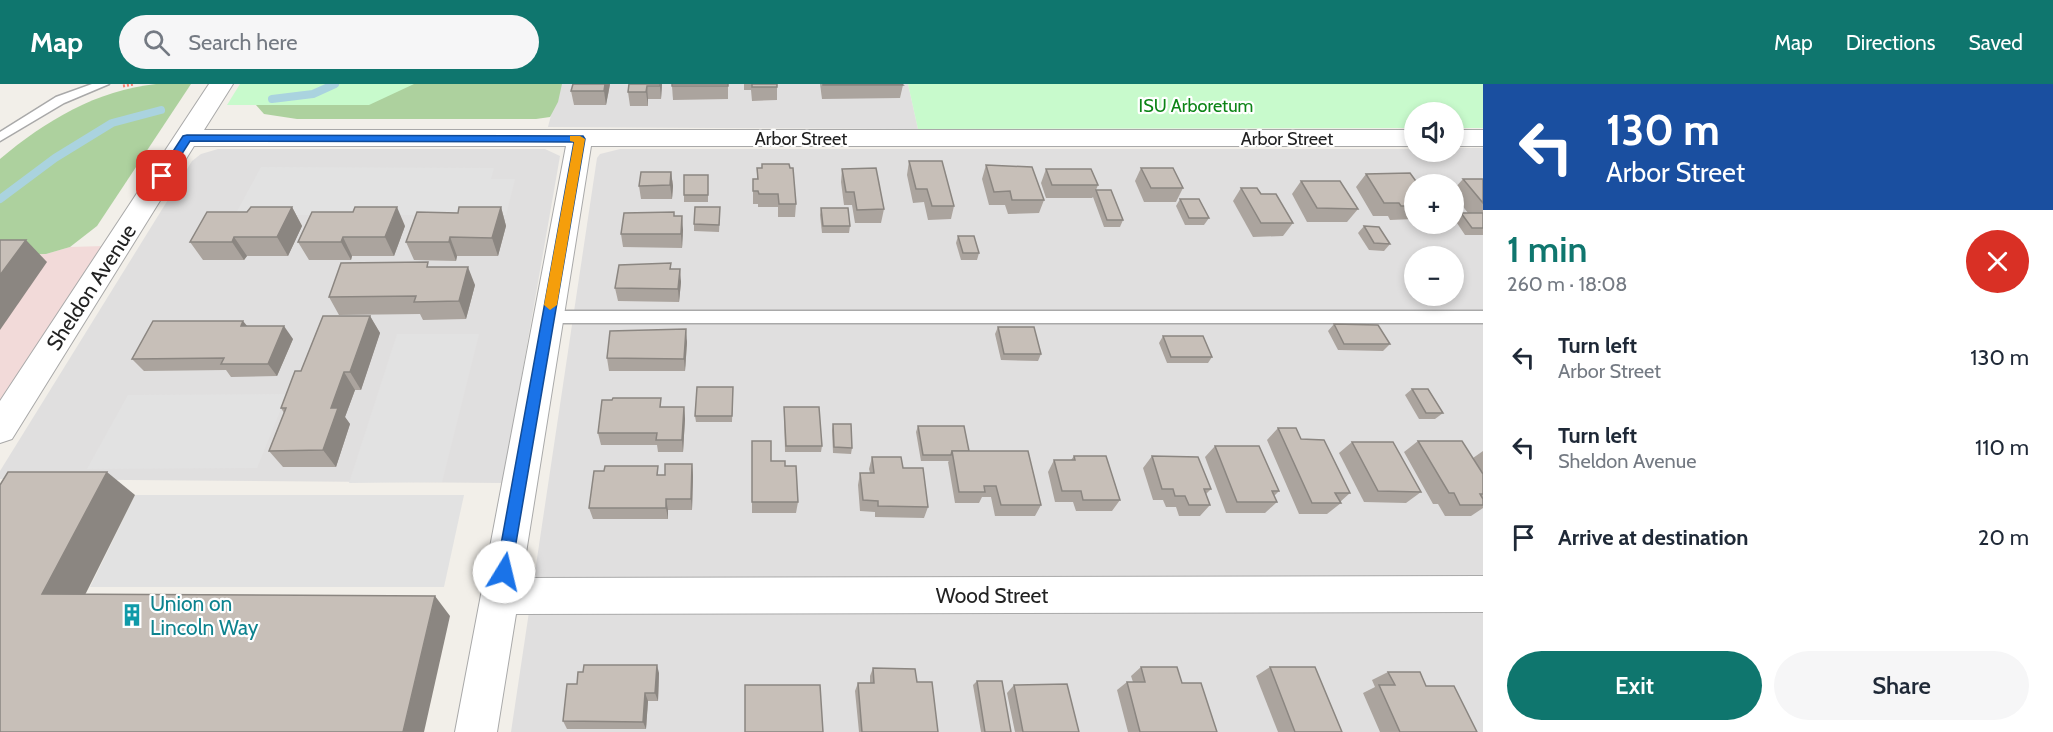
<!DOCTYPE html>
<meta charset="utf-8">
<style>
:root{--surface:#fff;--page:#f6f6f7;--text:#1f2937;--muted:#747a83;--accent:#0f766e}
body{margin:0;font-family:Cabin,sans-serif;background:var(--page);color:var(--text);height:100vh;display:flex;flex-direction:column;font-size:22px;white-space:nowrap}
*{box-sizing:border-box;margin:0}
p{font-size:20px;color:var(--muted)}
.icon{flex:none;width:33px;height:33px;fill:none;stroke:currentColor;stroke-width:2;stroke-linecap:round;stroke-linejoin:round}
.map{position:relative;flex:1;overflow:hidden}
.panel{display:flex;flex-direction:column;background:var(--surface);width:570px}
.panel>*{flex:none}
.guide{background:#1a4fa0;color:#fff;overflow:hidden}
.tools{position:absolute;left:1404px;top:18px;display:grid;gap:12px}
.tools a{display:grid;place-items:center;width:60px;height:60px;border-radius:50%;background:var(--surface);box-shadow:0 3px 9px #0003;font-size:30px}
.pin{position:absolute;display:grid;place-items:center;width:51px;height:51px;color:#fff;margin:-26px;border-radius:12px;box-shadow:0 3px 9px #0006}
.me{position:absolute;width:66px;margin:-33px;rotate:9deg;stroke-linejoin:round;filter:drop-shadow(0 0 4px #0008)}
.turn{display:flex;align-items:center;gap:21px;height:126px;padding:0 24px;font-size:27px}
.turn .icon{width:78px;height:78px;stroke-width:2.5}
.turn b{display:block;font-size:42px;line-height:51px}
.round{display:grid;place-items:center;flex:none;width:63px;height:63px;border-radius:32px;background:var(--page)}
.head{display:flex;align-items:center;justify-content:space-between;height:102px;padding:0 24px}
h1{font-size:36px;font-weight:600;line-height:45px;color:var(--accent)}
.button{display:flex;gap:12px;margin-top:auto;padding:12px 24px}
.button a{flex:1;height:69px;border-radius:36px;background:var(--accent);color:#fff;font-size:24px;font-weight:600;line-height:69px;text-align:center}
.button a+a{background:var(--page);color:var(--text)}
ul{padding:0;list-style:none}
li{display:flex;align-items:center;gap:18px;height:90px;padding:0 24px}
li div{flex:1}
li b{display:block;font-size:22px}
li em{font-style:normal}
header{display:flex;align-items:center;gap:36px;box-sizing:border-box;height:84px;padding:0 30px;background:var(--accent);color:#fff}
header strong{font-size:28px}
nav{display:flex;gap:33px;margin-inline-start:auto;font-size:21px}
.search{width:420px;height:54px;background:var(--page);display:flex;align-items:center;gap:15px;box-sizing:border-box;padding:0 21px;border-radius:33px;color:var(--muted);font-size:22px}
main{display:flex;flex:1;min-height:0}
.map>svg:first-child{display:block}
.residential{fill:#e0dfdf;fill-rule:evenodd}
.commercial{fill:#f2dad9}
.forest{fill:#add19e}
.park{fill:#c8facc}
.parking{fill:#e2e2e2}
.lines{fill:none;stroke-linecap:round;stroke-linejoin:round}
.stream{stroke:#aad3df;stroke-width:8}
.lane-casing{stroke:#a9a9a9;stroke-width:3}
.street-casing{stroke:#a9a9a9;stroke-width:2}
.path{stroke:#fa8072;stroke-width:3;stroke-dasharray:2 2;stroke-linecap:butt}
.lane{fill:#fff;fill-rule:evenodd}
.street{fill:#fff;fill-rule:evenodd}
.wall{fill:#aba49e}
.shaded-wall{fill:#8b8681}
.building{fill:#c7bfb8;stroke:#8b8681;stroke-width:1.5}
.route{fill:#1a73e8;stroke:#114b97;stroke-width:1.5}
.slow{fill:#f59e0b}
.labels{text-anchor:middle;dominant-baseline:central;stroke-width:4.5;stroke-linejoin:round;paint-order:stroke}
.far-park-label{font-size:18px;fill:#0c8416;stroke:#fff}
.far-street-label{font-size:18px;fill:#222;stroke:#fff}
.street-label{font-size:21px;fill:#222;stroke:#fff}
.culture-label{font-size:21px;fill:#0d838f;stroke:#fff;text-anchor:start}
</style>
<header>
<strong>Map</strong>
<div class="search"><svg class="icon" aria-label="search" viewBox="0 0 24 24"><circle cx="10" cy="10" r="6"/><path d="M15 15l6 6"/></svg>Search here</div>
<nav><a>Map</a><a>Directions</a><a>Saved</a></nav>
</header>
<main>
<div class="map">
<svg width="1483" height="648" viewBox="0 0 1483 648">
<rect width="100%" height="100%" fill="#f2efe9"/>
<!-- residential -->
<g class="residential">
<polygon points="559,0 908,0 918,45 548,43"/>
<path d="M 1454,64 L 1483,64 L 1483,648 L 511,648 L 597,74 L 600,70 L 620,65 L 1414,65 L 1414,68 L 1454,68 ZM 1414,100 L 1454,100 L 1454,140 L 1414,140 ZM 1414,172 L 1454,172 L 1454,212 L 1414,212 Z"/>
<polygon points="218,65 545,65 560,72 503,399 0,395 0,387 192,77 201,70"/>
</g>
<!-- commercial -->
<polygon class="commercial" points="104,162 0,318 0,171 46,170 70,163"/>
<!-- forest -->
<g class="forest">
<path d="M 156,0 L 191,0 L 97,142 L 70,163 L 46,170 L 0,171 L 0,75 C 45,37 97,6 156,0 Z"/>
<polygon points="256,0 562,0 558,18 550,33 536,35 297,35 264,30 256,21"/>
</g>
<!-- park -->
<g class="park">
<polygon points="240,0 414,0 369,21 227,21"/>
<polygon points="908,0 1483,0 1483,44 1454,44 1454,28 1414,28 1414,44 918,45"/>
</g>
<!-- parking -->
<g class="parking">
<polygon points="261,83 494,84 491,95 515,95 506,131 235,131"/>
<polygon points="397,250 479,250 442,398 349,399"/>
<polygon points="287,310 257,384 87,385 128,311"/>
<polygon points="135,411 464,411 444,503 90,503"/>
</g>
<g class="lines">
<!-- stream -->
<g class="stream">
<polyline points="272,15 313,10 335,0"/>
<polyline points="0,115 55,74 112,39 161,26"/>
</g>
<!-- lane casing -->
<g class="lane-casing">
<g id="lane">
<polygon points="92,0 109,0 64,19 0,57 0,48 56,13"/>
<polygon points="548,227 1483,227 1483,239 548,239 543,237 540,233 543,229"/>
</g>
</g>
<!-- street casing -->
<g class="street-casing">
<g id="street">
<polygon points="209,0 233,0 204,46 1414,46 1414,62 591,62 522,494 1483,492 1483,528 516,530 497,648 455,648 566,62 194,62 12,355 0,359 0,317"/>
<rect x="1454" y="46" width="29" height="16"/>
</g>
</g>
<!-- path -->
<polyline class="path" points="123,2 134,0"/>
<!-- lane -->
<use href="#lane" class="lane"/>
<!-- street -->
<use href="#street" class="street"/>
</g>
<!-- wall -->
<g class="wall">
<polygon points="573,0 610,0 606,21 574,21 571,7"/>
<polygon points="629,0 662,0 661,15 648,15 648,22 630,22 628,8"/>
<polygon points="728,0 728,15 673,16 672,2"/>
<polygon points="744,0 777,0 777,16 752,17 751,6 744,6"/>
<polygon points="820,0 902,0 903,1 900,14 822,15"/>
<polygon points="909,77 954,122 951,135 928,136 924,118 913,119 907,91"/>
<polygon points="986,81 1044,116 1039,129 1008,130 1005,121 989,121 982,95"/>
<polygon points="757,84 762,84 796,120 795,133 778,133 778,123 758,123 758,120 753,120 753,95 757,95"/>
<polygon points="1141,84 1183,104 1176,118 1144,118 1135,97"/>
<polygon points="842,85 884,125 881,139 855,139 852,121 844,121 841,98"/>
<polygon points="1046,85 1098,101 1096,106 1123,136 1120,143 1104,143 1093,113 1092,114 1046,114 1041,99"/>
<polygon points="671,88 673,102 672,115 641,115 639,102"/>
<polygon points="1366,90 1414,100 1414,135 1390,136 1388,132 1373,132 1356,103"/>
<polygon points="708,91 708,118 684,118 684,111"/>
<polygon points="1463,95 1483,95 1483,151 1465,151 1455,136 1461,129 1468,129 1454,111 1454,105"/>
<polygon points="1301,97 1358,125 1347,138 1307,138 1292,110"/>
<polygon points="1241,104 1261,110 1293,139 1283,152 1253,153 1233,117"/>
<polygon points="1180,115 1209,134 1204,141 1185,141 1176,122"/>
<polygon points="292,123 302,142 288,172 247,172 244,176 203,176 190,158 247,128"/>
<polygon points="501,123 506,142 498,172 457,172 456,177 414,176 406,158 458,129"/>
<polygon points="821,124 850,142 849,149 822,149 820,131"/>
<polygon points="720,130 719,148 694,147 694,140"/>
<polygon points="674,132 683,146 682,164 623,163 621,150"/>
<polygon points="405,142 394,172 352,172 351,176 309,176 298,158"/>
<polygon points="1364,142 1390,160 1384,167 1369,166 1358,149"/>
<polygon points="958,152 979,169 977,176 961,176 956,159"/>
<polygon points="671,179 671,185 681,198 679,218 618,217 615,204"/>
<polygon points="430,183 475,201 466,235 423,236 420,230 339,231 329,213"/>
<polygon points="370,232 380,249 361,306 355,306 345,333 350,340 336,383 283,383 269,367 284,329 281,324 301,287"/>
<polygon points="1334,240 1390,260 1383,267 1338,266 1328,247"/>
<polygon points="247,242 293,255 277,292 231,293 226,286 144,287 132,275"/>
<polygon points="998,243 1041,270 1038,277 1001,276 995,250"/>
<polygon points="1163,252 1212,273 1208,279 1167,279 1159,259"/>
<polygon points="687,258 685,287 609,287 607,274"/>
<polygon points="733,303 732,338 696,338 695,332"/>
<polygon points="1412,305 1443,329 1435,335 1419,335 1405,311"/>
<polygon points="662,323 684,323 685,335 683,368 658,368 657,361 601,361 598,349"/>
<polygon points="784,323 822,362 821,368 785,368"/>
<polygon points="833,340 852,364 851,370 833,369 832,346"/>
<polygon points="918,342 969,367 1041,421 1035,432 995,432 991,413 982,413 979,419 955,419 948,378 949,377 921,377 916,348"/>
<polygon points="1278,344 1301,355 1350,409 1340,418 1341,419 1327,430 1299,430 1267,356"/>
<polygon points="752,357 771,377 785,382 798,418 796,429 752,429"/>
<polygon points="1418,357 1473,374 1483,367 1483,424 1471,432 1445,432 1438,420 1433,420 1404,368"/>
<polygon points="1352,358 1421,408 1406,419 1364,418 1339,369"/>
<polygon points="1215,362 1279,407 1274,412 1277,418 1265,429 1226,429 1205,373"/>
<polygon points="1074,372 1120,416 1112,427 1076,427 1073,418 1055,418 1048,388 1054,376 1071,376"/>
<polygon points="1152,372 1211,405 1206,410 1210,421 1200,432 1179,432 1176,423 1166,423 1163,416 1153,416 1143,384"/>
<polygon points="872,373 903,384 928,423 924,434 875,433 875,428 860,427 858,401 860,389 870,389 869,385"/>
<polygon points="692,380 693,392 692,426 668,426 668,435 593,435 589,424 659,391 665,391"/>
<polygon points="1141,583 1182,599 1217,648 1128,648 1117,606 1127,598 1133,598 1131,592"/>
<polygon points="1270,583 1342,648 1278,648 1256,592"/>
<polygon points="873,584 917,598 938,648 859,648 855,607 858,599 870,599 870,592"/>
<polygon points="1388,588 1426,602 1477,648 1380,648 1363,609 1375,603 1372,596"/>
<polygon points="659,589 658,617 648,617 646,645 567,645 563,637 577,600"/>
<polygon points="977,597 1011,648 981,648 973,601"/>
<polygon points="1014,601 1079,648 1015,648 1007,609"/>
</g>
<!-- shaded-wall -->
<g class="shaded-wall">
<polygon points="605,0 610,0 606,21 604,7"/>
<polygon points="660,0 662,0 661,15 660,2"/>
<polygon points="647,2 648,15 648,22 646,8"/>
<polygon points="671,88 673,102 672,115 670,101"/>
<polygon points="292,123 302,142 288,172 277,153"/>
<polygon points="397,123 405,142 394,172 385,153"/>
<polygon points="501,123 506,142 498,172 492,154"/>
<polygon points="682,132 683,146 682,164 681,150"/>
<polygon points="234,153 247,172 244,176 232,158"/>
<polygon points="343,153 352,172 351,176 341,158"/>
<polygon points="450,153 457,172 456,177 449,158"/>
<polygon points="26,156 47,178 0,246 0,191"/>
<polygon points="468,183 475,201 466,235 459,217"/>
<polygon points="680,185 681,198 679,218 678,205"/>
<polygon points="370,232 380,249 361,306 350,288"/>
<polygon points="243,237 253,249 241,242"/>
<polygon points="284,242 293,255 277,292 268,280"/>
<polygon points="686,245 687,258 685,287 684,275"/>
<polygon points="344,288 355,306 345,333 350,340 336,383 323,366 331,324"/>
<polygon points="684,323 685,335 683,368 682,356"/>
<polygon points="692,380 693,392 692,426 691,415"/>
<polygon points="107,388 135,411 76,529 42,510"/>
<polygon points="666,415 668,426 668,435 666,424"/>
<polygon points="435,512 450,532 424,648 403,648"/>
<polygon points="657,581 659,589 658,617 655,609"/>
<polygon points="645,609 648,617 646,645 643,638"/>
</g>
<!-- building -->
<g class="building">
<polygon points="573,0 605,0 604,7 571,7"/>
<polygon points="629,0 660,0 660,2 647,2 646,8 628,8"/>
<rect x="672" y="0" width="56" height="2"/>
<rect x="752" y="0" width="25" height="3"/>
<polygon points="823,0 902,0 903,1 823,1"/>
<polygon points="909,77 942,77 954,122 932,122 927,105 916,105"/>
<polygon points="762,80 789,80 790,84 793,84 796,120 779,120 778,110 759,110 758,107 753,107 753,95 758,95 757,84 762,84"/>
<polygon points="986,81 1032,83 1044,116 1012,116 1010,107 994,108"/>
<polygon points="876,84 884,125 857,126 854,108 846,108 842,85"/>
<polygon points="1141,84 1173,84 1183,104 1151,104"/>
<polygon points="1046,85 1091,85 1098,101 1052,101"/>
<polygon points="641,88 671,88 670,101 639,102"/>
<polygon points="1410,89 1418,100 1414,100 1414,122 1401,122 1399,119 1384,119 1366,90"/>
<rect x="684" y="91" width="24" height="20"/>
<polygon points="1463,95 1483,95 1483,119"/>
<polygon points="1301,97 1340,97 1358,125 1317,124"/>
<polygon points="1241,104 1257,104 1261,110 1276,110 1293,139 1261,139"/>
<polygon points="1096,106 1111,106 1123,136 1107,136"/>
<polygon points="1180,115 1199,115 1209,134 1189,134"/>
<polygon points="251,123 292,123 277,153 234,153 232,158 190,158 207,128 247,128"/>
<polygon points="355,123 397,123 385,153 343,153 341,158 298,158 312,128 353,128"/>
<polygon points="459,123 501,123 492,154 450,153 449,158 406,158 417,128 458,129"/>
<polygon points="695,123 720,123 719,141 694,140"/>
<polygon points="821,124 848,124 850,142 823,142"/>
<polygon points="674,128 674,132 682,132 681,150 621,150 624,129"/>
<polygon points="1461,129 1483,129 1483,144 1472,144"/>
<polygon points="1364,142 1379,143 1390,160 1374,159"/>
<polygon points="958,152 974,152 979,169 963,169"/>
<polygon points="0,156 26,156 0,191"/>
<polygon points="428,178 427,183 468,183 459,217 414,218 416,212 329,213 341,179"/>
<polygon points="671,179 670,185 680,185 678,205 615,204 619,181"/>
<polygon points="323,232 370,232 350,288 344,288 331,324 338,324 323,366 269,367 286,324 281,324 295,287 301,287"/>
<polygon points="153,237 243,237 241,242 284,242 268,280 221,280 224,274 132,275"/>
<polygon points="1334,240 1378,241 1390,260 1344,260"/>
<polygon points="998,243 1034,243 1041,270 1004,270"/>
<polygon points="686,245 684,275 607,274 610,247"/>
<polygon points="1163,252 1203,252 1212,273 1171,273"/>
<polygon points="697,303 733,303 732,332 695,332"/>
<polygon points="1412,305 1428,305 1443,329 1426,329"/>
<polygon points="613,314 661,314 660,323 684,323 682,356 656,356 657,349 598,349 602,316 612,316"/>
<polygon points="784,323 819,323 822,362 786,362"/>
<polygon points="833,340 851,340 852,364 834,363"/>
<polygon points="918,342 964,342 969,367 952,367 951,371 923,371"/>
<polygon points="1278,344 1296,344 1301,355 1324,356 1350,409 1335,409 1341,419 1312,419"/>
<polygon points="752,357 771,357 771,377 785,377 785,382 796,382 798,418 752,418"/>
<polygon points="1418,357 1462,357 1483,390 1483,410 1480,410 1483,415 1483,421 1460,421 1454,409 1449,409"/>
<polygon points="1352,358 1393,358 1421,408 1378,407"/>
<polygon points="1215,362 1259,362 1279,407 1272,407 1277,418 1237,418"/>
<polygon points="952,367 1028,367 1041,421 1001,421 996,402 984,402 985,408 959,408"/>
<polygon points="1074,372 1106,372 1120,416 1083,416 1081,407 1062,407 1054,376 1075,376"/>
<polygon points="1152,372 1198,373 1211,405 1204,405 1210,421 1189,421 1185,412 1175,412 1173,405 1162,405"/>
<polygon points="872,373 901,373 903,384 923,384 928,423 878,422 878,417 863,416 860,389 874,389"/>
<polygon points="665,380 692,380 691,415 666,415 666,424 589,424 594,387 604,387 605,382 658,382 657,391 665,391"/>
<polygon points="8,388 107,388 42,510 435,512 403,648 0,648 0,401"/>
<polygon points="584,581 657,581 655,609 645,609 643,638 563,637 567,600 577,600 578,588 583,588"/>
<polygon points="1141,583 1177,583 1182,599 1201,599 1217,648 1140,648 1127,598 1145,598"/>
<polygon points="1270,583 1315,583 1342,648 1295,648"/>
<polygon points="873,584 915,585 917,598 932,598 938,648 862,648 858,599 874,599"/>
<polygon points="1388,588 1420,588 1426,602 1454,602 1477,648 1400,648 1379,601 1395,601"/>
<polygon points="977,597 1002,597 1011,648 985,648"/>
<polygon points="1067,600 1079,648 1023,648 1014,601"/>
<polygon points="745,601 820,601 823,648 745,648"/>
</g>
<!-- route -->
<polygon class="route" points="187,51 583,52 585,55 510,494 504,496 499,494 496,488 574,58 190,57 166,95 158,95 157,92 183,52"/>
<!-- slow -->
<polygon class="slow" points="570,52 580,52 585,55 557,221 550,226 544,221 574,58 570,57"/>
<!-- icons -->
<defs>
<g id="building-bare" transform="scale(1.8)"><path d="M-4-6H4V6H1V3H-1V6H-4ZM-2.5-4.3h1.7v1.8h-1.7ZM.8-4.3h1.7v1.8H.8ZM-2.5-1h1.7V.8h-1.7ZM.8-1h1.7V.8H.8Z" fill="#0f9aa8" stroke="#fff" stroke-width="2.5" paint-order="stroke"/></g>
</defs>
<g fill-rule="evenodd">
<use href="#building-bare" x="132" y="531"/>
</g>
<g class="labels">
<!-- far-park labels -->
<g class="far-park-label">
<text x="1196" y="22">ISU Arboretum</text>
</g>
<!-- far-street labels -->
<g class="far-street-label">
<text x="801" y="55">Arbor Street</text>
<text x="1287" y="55">Arbor Street</text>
</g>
<!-- street labels -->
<g class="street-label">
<text transform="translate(91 203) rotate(-57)">Sheldon Avenue</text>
<text x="992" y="511">Wood Street</text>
</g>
<!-- culture labels -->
<g class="culture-label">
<text x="150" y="519">Union on<tspan x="150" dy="24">Lincoln Way</tspan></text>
</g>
</g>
</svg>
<div class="tools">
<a><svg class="icon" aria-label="sound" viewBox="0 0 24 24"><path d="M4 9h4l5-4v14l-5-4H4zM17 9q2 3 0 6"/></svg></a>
<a>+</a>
<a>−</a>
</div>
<div class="pin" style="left:162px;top:92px;background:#d93025"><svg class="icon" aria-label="arrive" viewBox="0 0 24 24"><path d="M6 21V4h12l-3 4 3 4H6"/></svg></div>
<svg class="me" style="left:504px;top:488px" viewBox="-20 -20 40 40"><circle r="19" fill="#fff"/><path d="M0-13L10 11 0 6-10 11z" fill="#1a73e8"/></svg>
</div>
<section class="panel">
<div class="guide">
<div class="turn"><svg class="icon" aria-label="left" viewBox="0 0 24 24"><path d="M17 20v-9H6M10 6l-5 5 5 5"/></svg><div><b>130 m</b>Arbor Street</div></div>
</div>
<div class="head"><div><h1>1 min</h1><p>260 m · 18:08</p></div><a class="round" style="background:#d93025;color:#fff"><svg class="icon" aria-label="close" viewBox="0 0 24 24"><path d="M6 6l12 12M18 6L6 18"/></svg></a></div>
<ul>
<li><svg class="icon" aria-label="left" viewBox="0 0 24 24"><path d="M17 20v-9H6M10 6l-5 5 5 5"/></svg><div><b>Turn left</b><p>Arbor Street</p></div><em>130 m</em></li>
<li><svg class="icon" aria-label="left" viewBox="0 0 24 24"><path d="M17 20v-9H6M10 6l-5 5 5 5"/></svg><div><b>Turn left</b><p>Sheldon Avenue</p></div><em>110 m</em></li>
<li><svg class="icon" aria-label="arrive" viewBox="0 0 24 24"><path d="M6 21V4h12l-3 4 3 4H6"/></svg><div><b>Arrive at destination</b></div><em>20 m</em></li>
</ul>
<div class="button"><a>Exit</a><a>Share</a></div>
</section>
</main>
